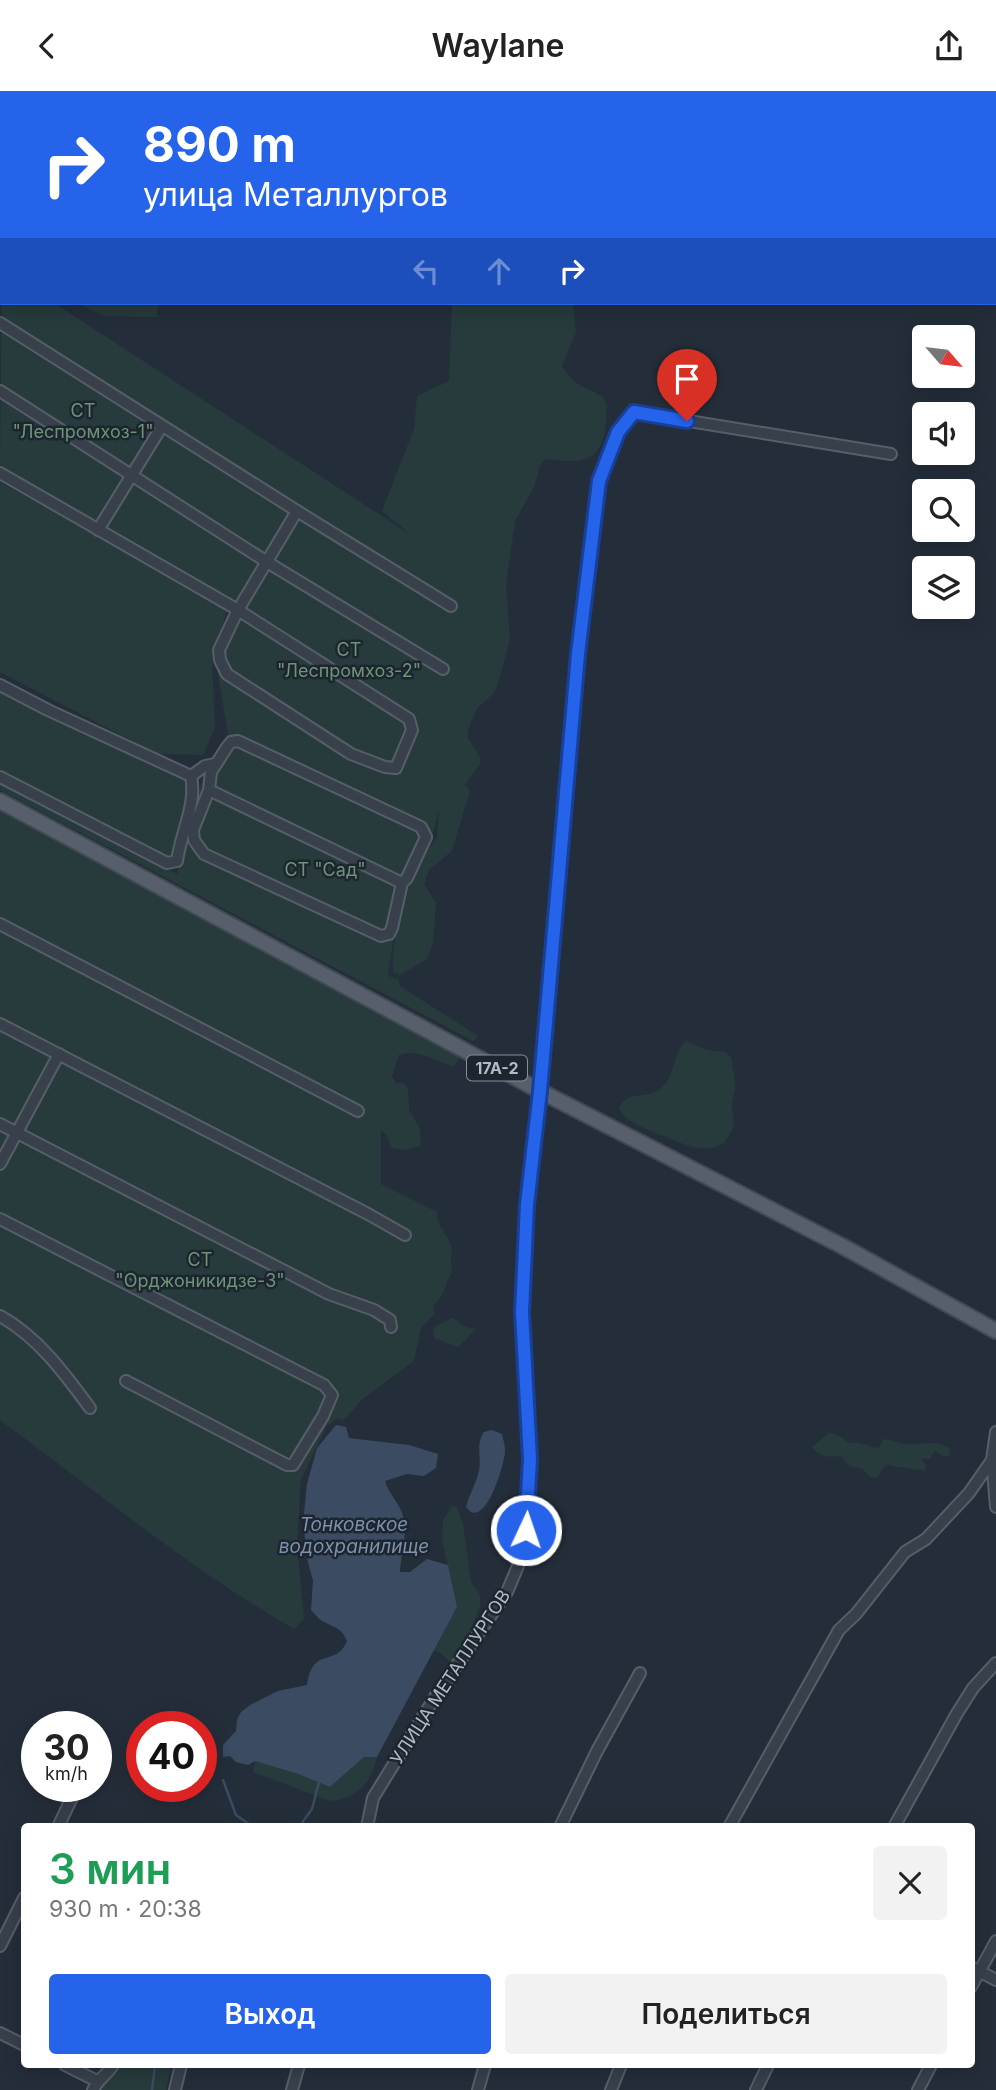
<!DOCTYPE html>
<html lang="ru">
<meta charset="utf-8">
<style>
:root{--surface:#fff;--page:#f2f2f2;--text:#222;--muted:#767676;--accent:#2563eb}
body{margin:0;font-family:Inter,sans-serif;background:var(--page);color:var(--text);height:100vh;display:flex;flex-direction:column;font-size:26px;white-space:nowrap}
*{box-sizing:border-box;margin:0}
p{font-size:23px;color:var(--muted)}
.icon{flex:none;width:38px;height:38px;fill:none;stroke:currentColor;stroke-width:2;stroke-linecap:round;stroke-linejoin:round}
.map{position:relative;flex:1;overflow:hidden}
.drawer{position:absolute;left:21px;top:1732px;width:954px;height:245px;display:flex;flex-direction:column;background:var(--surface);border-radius:7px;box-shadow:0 4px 18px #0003}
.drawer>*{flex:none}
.banner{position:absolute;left:0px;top:0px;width:998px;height:214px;box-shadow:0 4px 18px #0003;background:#2563eb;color:#fff;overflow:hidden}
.needle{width:46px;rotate:118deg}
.buttons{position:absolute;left:912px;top:234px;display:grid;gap:14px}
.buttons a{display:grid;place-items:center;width:63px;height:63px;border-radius:7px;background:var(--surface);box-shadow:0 4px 18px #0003;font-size:35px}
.speed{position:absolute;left:21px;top:1620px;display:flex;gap:14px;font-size:35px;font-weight:700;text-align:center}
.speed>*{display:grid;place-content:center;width:91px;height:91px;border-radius:50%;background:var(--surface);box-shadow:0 4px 18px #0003;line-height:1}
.speed small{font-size:18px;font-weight:400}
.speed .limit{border:10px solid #d22;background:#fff;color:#111}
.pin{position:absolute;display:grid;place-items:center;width:60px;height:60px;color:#fff;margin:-72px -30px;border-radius:50% 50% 50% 0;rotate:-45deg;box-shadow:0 0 7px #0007}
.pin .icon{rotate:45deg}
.me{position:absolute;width:77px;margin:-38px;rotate:3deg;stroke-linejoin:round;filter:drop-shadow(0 0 5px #0008)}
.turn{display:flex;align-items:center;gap:24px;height:147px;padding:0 28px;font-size:32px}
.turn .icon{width:91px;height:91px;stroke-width:2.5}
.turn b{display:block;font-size:49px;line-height:60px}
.lanes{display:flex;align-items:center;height:66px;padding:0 28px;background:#0003;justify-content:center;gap:35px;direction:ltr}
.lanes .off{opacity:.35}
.round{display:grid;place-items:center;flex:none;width:74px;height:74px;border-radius:7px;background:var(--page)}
.head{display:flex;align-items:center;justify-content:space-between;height:119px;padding:0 28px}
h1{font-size:42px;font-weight:600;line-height:52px;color:#1e9e55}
.button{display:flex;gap:14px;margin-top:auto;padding:14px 28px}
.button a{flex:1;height:80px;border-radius:7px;background:var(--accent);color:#fff;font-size:28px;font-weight:600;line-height:80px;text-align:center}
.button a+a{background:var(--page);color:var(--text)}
header{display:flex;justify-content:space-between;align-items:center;height:91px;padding:0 28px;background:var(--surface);font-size:32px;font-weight:600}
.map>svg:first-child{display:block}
.green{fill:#273b3c}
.water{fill:#3b4b62}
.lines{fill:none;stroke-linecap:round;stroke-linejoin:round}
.stream{stroke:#3b4b62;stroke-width:2.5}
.minor-casing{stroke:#565e68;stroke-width:14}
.major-casing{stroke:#414953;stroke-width:18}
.minor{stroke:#38404b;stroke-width:10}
.major{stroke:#565f6b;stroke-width:14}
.route-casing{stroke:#184099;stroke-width:18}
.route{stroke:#2563eb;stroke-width:12}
.labels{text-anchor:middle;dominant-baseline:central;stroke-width:5;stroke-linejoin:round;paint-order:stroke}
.shield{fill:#1d252f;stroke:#868e99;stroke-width:2}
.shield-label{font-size:16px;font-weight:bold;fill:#b3bbc6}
.park-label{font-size:18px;fill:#6c9576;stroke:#1d252f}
.street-label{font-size:18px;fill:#b3bbc6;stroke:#1d252f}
.water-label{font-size:19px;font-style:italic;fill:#7d91ac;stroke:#1d252f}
</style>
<header><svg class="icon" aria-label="back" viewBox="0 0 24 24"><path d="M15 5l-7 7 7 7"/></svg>Waylane<svg class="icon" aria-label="share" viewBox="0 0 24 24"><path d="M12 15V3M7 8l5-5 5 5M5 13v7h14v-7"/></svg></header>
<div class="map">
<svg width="996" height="1999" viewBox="0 0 996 1999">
<rect width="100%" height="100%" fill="#242e3a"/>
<!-- green -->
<g class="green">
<polygon points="0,0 379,0 379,2 2,2 2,175"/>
<path d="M 2,178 L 2,212 L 54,212 L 411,444 L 382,420 L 414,338 L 417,305 L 449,290 L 452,212 L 573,212 L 576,241 L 562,275 C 566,281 571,288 576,292 C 584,298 598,300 604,308 C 608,314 606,322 606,329 C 603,372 584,373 546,368 L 540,374 L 534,396 L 515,430 L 506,494 L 510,549 L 497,595 L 494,602 L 477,617 L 468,639 L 468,647 L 480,666 L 480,673 L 465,694 L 470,700 L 452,760 L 429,779 L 424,793 L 436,812 L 433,852 L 427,868 L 400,884 L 393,882 C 391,848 410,769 437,748 L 439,717 L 434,739 L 406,795 L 394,843 L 388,885 L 398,888 L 400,895 L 478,945 L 473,950 L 0,699 L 0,687 L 177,783 L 203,684 L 228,643 L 216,572 L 238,521 L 0,374 Z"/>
<polygon points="77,212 158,212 157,226 104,225"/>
<polygon points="0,391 227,519 212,572 215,636 203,664 157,663 0,581"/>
<polygon points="0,599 188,687 191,696 174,766 166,767 0,682"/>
<path d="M 0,718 L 360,909 L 363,915 L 460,966 L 453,976 C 438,970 415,957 399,964 L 392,985 L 396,992 L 403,992 L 408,997 L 409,1019 L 420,1038 L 421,1054 L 407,1059 L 392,1057 L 386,1043 L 381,1039 L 381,1093 L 437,1121 C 437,1136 445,1139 450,1152 C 454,1161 449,1169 452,1181 C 444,1194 446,1203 433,1215 L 435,1222 L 421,1237 L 414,1270 L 361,1309 L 347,1326 L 342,1329 L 337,1327 L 327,1335 L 301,1388 L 297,1453 L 304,1528 L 294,1538 C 190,1478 96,1400 0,1329 Z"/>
<path d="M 686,950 L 706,959 L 725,961 L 731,966 C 732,974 735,984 735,993 C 735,1000 732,1007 732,1014 C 732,1021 735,1029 733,1036 C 721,1073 682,1053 659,1043 C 644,1037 626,1032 619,1017 C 627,999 646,1008 659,999 C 675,988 672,963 686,950 Z"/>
<polygon points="453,1227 465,1236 476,1238 458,1256 434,1247 433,1239 437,1234"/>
<path d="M 829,1342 L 838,1344 L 849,1352 C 860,1350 868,1356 879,1357 L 884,1348 C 892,1349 898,1352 906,1353 C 922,1355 935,1347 950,1358 L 949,1365 L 943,1365 L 935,1360 L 930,1368 L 921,1367 L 926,1375 L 924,1380 L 886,1374 L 876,1387 L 869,1385 L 863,1378 L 849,1375 L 841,1365 C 828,1366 820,1367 812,1356 Z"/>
<polygon points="452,1415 457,1416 463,1434 471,1491 480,1504 480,1514 470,1543 455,1570 449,1570 441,1562 434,1560 457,1516 442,1449 443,1429"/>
<path d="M 364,1666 L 377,1666 C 370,1692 359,1707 330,1710 L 253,1681 L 255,1670 L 298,1683 L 330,1696 Z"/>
<polygon points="117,1974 171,1974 166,1999 97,1999"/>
</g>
<!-- water -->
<g class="water">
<path d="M 336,1334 L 346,1336 L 349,1347 L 409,1354 L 438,1363 L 436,1377 L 424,1385 L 407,1383 L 385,1390 C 389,1403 400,1413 403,1425 C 408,1443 401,1462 400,1481 L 410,1481 L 427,1468 L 448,1474 L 457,1516 L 377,1666 L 364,1666 L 330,1696 L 298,1683 L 255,1670 L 248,1674 L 236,1671 L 230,1665 L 223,1666 L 223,1654 L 236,1640 L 237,1629 L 241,1621 L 250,1614 L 278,1600 L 307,1594 C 313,1554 336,1577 347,1550 C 342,1537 335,1537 324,1531 C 319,1529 315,1523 311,1519 L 313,1489 L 308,1472 L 303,1432 L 307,1393 L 317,1357 Z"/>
<path d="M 492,1339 L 502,1343 C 503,1348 505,1354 505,1360 C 505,1373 484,1442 466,1416 C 469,1404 477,1391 479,1379 C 482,1366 475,1354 484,1341 Z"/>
</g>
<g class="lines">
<!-- stream -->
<g class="stream">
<polyline points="223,1689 236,1724 253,1736"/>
<polyline points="299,1736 312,1718 319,1691"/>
<polyline points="152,1999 155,1974"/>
</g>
<!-- minor casing -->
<g class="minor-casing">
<g id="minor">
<polyline points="0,232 297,420"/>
<polyline points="0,300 267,471 443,578"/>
<polyline points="0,382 238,519 409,628 412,639 396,677 385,676 351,663 227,583 220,569 219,559 238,519 297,420 451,515"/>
<polyline points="98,439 162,335"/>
<path d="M 0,594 L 48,619 L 191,685 C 197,713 181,741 177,770 L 167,772 L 0,686"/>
<polyline points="191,685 205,675 215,673"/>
<polyline points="209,699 402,792 407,787 426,746 421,736 238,650 231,651 227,656 211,681 209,699 193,739 194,749 204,763 381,845 389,843 392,837 402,792"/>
<polyline points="0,833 358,1020"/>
<polyline points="0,933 368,1123 405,1144"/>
<polyline points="0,1033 329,1203 374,1219 390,1229 391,1236"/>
<polyline points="0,1073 59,963"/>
<polyline points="0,1128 324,1294 332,1304 323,1325 293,1374 287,1374 126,1290"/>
<path d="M 0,1225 C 38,1246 65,1283 90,1317"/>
<polyline points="996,1341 992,1369 996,1416"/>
<polyline points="58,1736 77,1696"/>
<polyline points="367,1736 373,1707 435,1606 507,1501 518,1475 526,1439 530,1368 522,1221 527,1114 540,1000 577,563 599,390 618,340 634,321 891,363"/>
<polyline points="560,1736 597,1660 640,1582"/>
<polyline points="729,1736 839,1539 856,1523 905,1461 926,1448 969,1402 992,1369"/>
<polyline points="894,1736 956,1624 973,1597 996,1572"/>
<polyline points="0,1855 24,1807"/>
<polyline points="971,1876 996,1889"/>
<polyline points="971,1896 996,1850"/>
<polyline points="0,1942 24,1954"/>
<polyline points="65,1974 97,1990"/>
<path d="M 93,1999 C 98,1988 107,1984 113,1974"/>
<polyline points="175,1999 181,1974"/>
<polyline points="292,1999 299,1974"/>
<polyline points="478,1999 485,1974"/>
<polyline points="611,1999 621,1974"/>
<polyline points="756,1999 768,1974"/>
<polyline points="918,1999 931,1974"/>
</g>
</g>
<!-- major casing -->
<g class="major-casing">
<polyline id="major" points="0,710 540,1000 842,1155 996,1240"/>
</g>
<!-- minor -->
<use href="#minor" class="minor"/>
<!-- major -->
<use href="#major" class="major"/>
</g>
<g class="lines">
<!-- route casing -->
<g class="route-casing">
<polyline id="route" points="526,1439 530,1368 522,1221 527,1114 540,1000 578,563 599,390 618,341 634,321 687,330"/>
</g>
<!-- route -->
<use href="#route" class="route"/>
</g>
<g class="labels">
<!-- shield labels -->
<rect class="shield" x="467" y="964.5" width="60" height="25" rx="5"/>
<g class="shield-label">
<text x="497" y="977">17А-2</text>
</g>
<!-- park labels -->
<g class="park-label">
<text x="83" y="319">СТ<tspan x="83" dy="21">"Леспромхоз-1"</tspan></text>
<text x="349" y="558">СТ<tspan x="349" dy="21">"Леспромхоз-2"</tspan></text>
<text x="325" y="778">СТ "Сад"</text>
<text x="200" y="1168">СТ<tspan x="200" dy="21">"Орджоникидзе-3"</tspan></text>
</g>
<!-- street labels -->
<g class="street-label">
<text transform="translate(450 1586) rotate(-57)">УЛИЦА МЕТАЛЛУРГОВ</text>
</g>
<!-- water labels -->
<g class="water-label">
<text x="354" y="1433">Тонковское<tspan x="354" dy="22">водохранилище</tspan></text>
</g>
</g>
</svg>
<div class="buttons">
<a><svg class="needle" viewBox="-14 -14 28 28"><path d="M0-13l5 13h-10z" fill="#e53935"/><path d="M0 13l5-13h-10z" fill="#767676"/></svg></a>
<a><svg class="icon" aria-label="sound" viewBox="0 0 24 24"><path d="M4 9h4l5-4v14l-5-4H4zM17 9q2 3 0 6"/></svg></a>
<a><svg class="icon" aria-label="search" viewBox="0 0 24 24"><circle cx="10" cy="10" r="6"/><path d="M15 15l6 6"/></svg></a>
<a><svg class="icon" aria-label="layers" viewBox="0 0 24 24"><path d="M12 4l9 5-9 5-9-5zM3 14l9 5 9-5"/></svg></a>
</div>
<div class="speed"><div>30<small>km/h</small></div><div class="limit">40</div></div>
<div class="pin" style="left:687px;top:330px;background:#d93025"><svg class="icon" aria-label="arrive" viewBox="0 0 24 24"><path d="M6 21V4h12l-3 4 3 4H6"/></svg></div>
<svg class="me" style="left:526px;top:1439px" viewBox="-20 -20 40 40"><circle r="17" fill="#2563eb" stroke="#fff" stroke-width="3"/><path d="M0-11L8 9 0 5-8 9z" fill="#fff"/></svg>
<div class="banner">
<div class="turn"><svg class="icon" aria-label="right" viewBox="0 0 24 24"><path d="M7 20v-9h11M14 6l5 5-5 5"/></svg><div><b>890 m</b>улица Металлургов</div></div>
<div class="lanes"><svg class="icon off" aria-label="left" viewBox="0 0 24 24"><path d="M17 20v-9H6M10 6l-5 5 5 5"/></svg><svg class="icon off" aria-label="ahead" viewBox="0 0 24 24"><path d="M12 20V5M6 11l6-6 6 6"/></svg><svg class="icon" aria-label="right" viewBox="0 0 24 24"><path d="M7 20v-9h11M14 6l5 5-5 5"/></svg></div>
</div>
<section class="drawer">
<div class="head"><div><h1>3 мин</h1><p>930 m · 20:38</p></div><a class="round"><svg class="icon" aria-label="close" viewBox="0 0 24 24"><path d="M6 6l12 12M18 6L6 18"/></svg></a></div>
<div class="button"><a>Выход</a><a>Поделиться</a></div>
</section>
</div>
